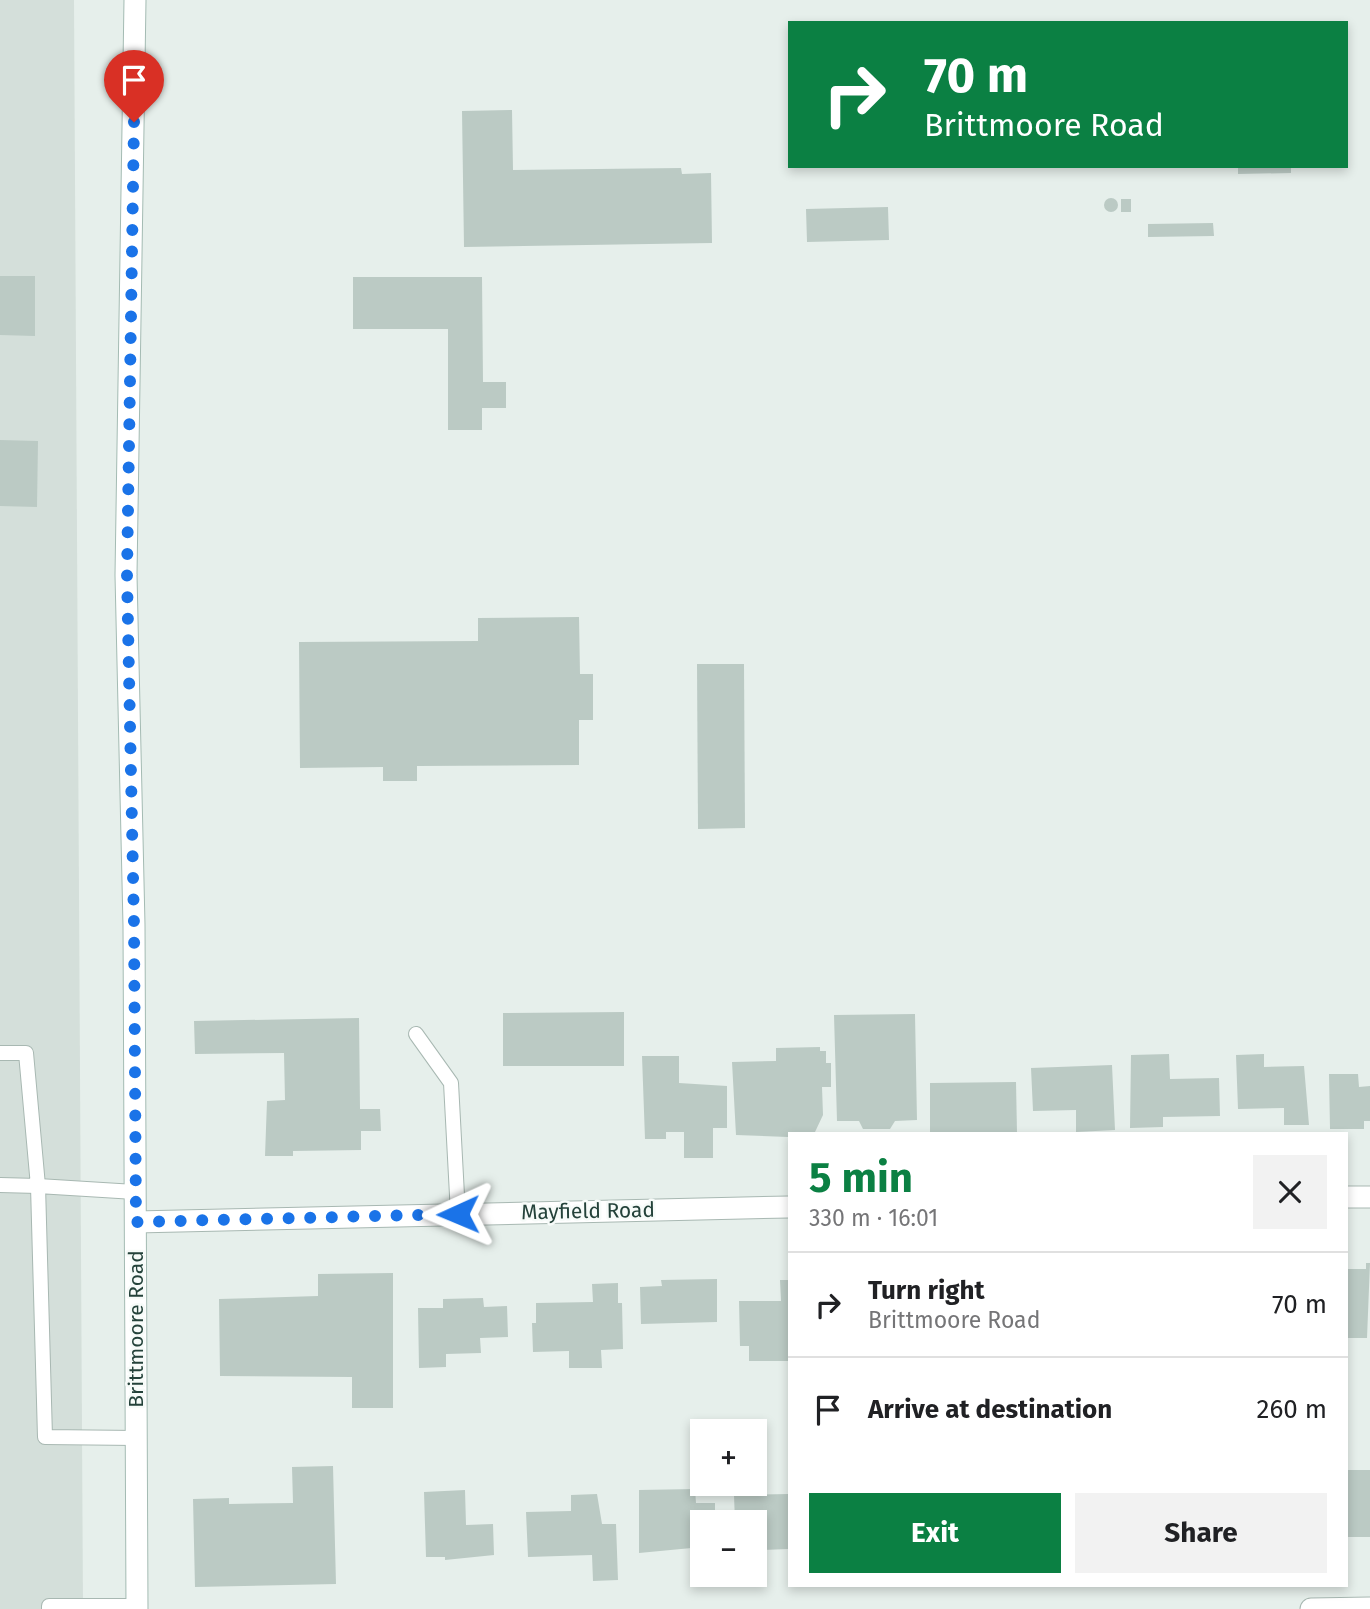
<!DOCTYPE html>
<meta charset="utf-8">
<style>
:root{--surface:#fff;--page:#f2f2f2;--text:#202124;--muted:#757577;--line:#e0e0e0;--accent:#0b8043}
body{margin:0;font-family:"Fira Sans",sans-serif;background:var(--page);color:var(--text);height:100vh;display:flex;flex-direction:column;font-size:26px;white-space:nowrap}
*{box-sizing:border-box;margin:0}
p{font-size:23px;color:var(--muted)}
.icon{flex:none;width:38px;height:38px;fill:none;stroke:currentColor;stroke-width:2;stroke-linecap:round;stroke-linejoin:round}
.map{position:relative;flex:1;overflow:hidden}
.side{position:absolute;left:788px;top:1132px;width:560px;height:455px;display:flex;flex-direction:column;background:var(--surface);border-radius:0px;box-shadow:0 4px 10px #0003}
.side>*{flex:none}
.banner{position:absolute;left:788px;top:21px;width:560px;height:147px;border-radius:0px;box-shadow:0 4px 10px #0003;background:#0b8043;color:#fff;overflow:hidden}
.fabs{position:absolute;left:690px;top:1419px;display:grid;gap:14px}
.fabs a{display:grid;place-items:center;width:77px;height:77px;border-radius:0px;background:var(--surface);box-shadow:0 4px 10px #0003;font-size:35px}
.pin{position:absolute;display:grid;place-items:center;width:60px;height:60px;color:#fff;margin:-72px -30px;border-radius:50% 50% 50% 0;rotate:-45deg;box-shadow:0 0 7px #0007}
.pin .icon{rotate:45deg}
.me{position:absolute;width:77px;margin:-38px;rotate:269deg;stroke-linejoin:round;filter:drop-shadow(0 0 5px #0008)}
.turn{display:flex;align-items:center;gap:24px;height:147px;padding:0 21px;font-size:32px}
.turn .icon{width:91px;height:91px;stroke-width:2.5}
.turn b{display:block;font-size:49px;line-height:60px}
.round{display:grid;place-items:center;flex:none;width:74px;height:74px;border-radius:0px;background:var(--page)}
.overview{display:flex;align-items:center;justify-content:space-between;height:119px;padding:0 21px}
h1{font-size:42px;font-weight:700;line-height:52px;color:var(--accent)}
.primary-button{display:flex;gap:14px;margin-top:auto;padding:14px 21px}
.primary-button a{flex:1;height:80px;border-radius:0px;background:var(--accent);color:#fff;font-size:28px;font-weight:700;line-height:80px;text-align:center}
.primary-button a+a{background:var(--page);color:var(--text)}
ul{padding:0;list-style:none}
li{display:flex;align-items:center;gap:21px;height:105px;padding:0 21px;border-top:2px solid var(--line)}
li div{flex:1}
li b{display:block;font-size:26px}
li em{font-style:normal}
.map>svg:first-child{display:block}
.built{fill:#d4dfda}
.building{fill:#bbcac4}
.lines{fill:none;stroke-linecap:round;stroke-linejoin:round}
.lane-casing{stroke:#a8b8b2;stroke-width:16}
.street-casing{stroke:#a8b8b2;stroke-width:23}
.secondary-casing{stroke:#a4bbb3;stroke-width:23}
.lane{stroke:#fff;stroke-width:14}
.street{stroke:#fff;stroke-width:21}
.secondary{stroke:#fff;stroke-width:21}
.route{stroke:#1a73e8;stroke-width:12;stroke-dasharray:0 21.6}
.labels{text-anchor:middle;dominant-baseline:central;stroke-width:5;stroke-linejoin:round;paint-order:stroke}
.street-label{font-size:21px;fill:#24423a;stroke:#f7fbf9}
</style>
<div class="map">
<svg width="1370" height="1609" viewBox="0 0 1370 1609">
<rect width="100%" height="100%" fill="#e6efeb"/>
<!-- built -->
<polygon class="built" points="0,0 74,0 83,1609 0,1609"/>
<!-- building -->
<g class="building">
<polygon points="512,110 513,170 681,168 682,174 711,173 712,243 464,247 462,111"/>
<polygon points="1238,166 1291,166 1291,173 1238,174"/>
<circle cx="1111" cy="205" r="7"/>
<rect x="1121" y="199" width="10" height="13"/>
<polygon points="888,207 889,240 807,242 806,209"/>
<polygon points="1213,223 1214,236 1148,237 1148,224"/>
<polygon points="0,276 35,276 35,336 0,335"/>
<polygon points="353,277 482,277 483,382 506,382 506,408 482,408 482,430 448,430 448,329 353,329"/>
<polygon points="0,440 38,441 37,507 0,506"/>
<polygon points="579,617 580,674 593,674 593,720 579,720 579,765 417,766 417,781 383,781 383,767 300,768 299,642 478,641 478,618"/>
<polygon points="697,664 744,664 745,828 698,829"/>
<polygon points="624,1012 624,1066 503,1066 503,1013"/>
<polygon points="915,1014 917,1120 895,1121 890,1129 863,1129 859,1121 837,1121 834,1015"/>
<polygon points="359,1018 360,1109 380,1109 381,1131 361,1131 361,1150 293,1151 293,1156 265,1156 267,1101 285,1100 284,1053 195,1054 194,1021"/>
<polygon points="820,1047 820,1051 826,1051 826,1063 831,1063 831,1087 822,1087 823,1115 815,1132 788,1133 788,1137 736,1135 732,1062 776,1061 776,1048"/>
<polygon points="1169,1054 1170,1079 1219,1078 1220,1116 1163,1117 1163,1127 1130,1128 1131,1055"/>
<polygon points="1264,1054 1264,1067 1304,1066 1309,1125 1284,1125 1284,1108 1238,1109 1236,1055"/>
<polygon points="642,1056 679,1056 679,1083 727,1086 727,1128 713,1128 713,1158 684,1158 684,1132 666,1132 666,1139 645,1139"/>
<polygon points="1112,1065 1115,1130 1076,1132 1076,1110 1033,1111 1031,1068"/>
<polygon points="1329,1074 1358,1074 1359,1087 1370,1086 1370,1121 1364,1121 1364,1129 1330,1129"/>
<polygon points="1016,1082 1017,1133 930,1134 930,1083"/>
<polygon points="1366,1263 1370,1263 1367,1338 1346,1338 1346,1269 1366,1269"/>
<polygon points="393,1273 393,1408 352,1408 352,1377 220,1376 219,1299 318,1296 318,1274"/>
<polygon points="717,1279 717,1322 641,1324 640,1287 662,1286 661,1280"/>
<polygon points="780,1280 789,1280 789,1361 749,1361 749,1346 740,1346 739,1301 781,1301"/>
<polygon points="618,1283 618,1303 622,1303 623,1349 601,1350 602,1368 569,1368 569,1351 533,1352 532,1323 536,1323 536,1303 593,1302 592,1284"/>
<polygon points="483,1298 484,1307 507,1306 508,1337 480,1338 481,1353 446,1354 446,1367 419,1368 418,1308 443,1308 443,1299"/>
<polygon points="333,1466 336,1584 195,1587 193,1499 229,1498 229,1504 293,1503 292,1467"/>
<rect x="1346" y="1470" width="24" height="67"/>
<polygon points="695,1489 696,1503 715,1503 715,1522 702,1522 702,1547 639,1553 639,1490"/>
<polygon points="465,1490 466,1525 493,1524 494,1555 445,1560 445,1557 426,1557 424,1492"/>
<polygon points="597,1494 602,1524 616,1524 618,1580 593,1581 592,1555 528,1557 526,1512 571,1511 571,1495"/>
<polygon points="789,1494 789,1549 760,1550 760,1546 754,1546 754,1522 735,1522 734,1495"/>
</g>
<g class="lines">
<!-- lane casing -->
<g class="lane-casing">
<g id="lane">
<polyline points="416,1034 451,1083 458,1214"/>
<polyline points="0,1053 26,1053 38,1186 0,1185"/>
<polyline points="135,1192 38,1186 45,1437 136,1438"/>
<polyline points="49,1609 49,1606 137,1606"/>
</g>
</g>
<!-- street casing -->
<g class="street-casing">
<g id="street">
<polyline points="1346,1197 1370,1197"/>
<polyline points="136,1222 789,1207"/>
<polyline points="1311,1609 1370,1608"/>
</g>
</g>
<!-- secondary casing -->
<g class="secondary-casing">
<polyline id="secondary" points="135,0 126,575 134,925 137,1609"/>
</g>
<!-- lane -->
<use href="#lane" class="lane"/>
<!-- street -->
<use href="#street" class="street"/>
<!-- secondary -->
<use href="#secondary" class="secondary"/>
</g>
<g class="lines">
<!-- route -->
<polyline class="route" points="134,122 127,575 134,925 136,1222 458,1214"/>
</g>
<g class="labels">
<!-- street labels -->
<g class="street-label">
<text transform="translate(588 1211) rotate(-1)">Mayfield Road</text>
<text transform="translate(136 1329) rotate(-90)">Brittmoore Road</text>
</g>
</g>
</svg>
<div class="fabs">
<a>+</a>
<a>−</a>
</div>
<div class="pin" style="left:134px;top:122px;background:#d93025"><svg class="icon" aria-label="arrive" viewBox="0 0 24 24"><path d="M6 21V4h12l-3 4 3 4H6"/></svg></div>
<svg class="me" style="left:458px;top:1214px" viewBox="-20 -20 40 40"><path d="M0-17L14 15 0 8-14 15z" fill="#1a73e8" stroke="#fff" stroke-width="4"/></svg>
<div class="banner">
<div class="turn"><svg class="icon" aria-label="right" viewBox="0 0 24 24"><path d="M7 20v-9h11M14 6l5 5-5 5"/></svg><div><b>70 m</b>Brittmoore Road</div></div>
</div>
<section class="side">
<div class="overview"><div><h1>5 min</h1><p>330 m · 16:01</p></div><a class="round"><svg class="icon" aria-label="close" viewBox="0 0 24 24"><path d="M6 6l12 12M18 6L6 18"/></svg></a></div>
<ul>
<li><svg class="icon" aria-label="right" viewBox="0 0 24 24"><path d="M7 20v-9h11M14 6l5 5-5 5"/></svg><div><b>Turn right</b><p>Brittmoore Road</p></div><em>70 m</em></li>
<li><svg class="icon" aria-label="arrive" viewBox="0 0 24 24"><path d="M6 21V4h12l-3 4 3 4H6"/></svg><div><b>Arrive at destination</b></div><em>260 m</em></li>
</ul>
<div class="primary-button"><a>Exit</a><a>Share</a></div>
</section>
</div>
